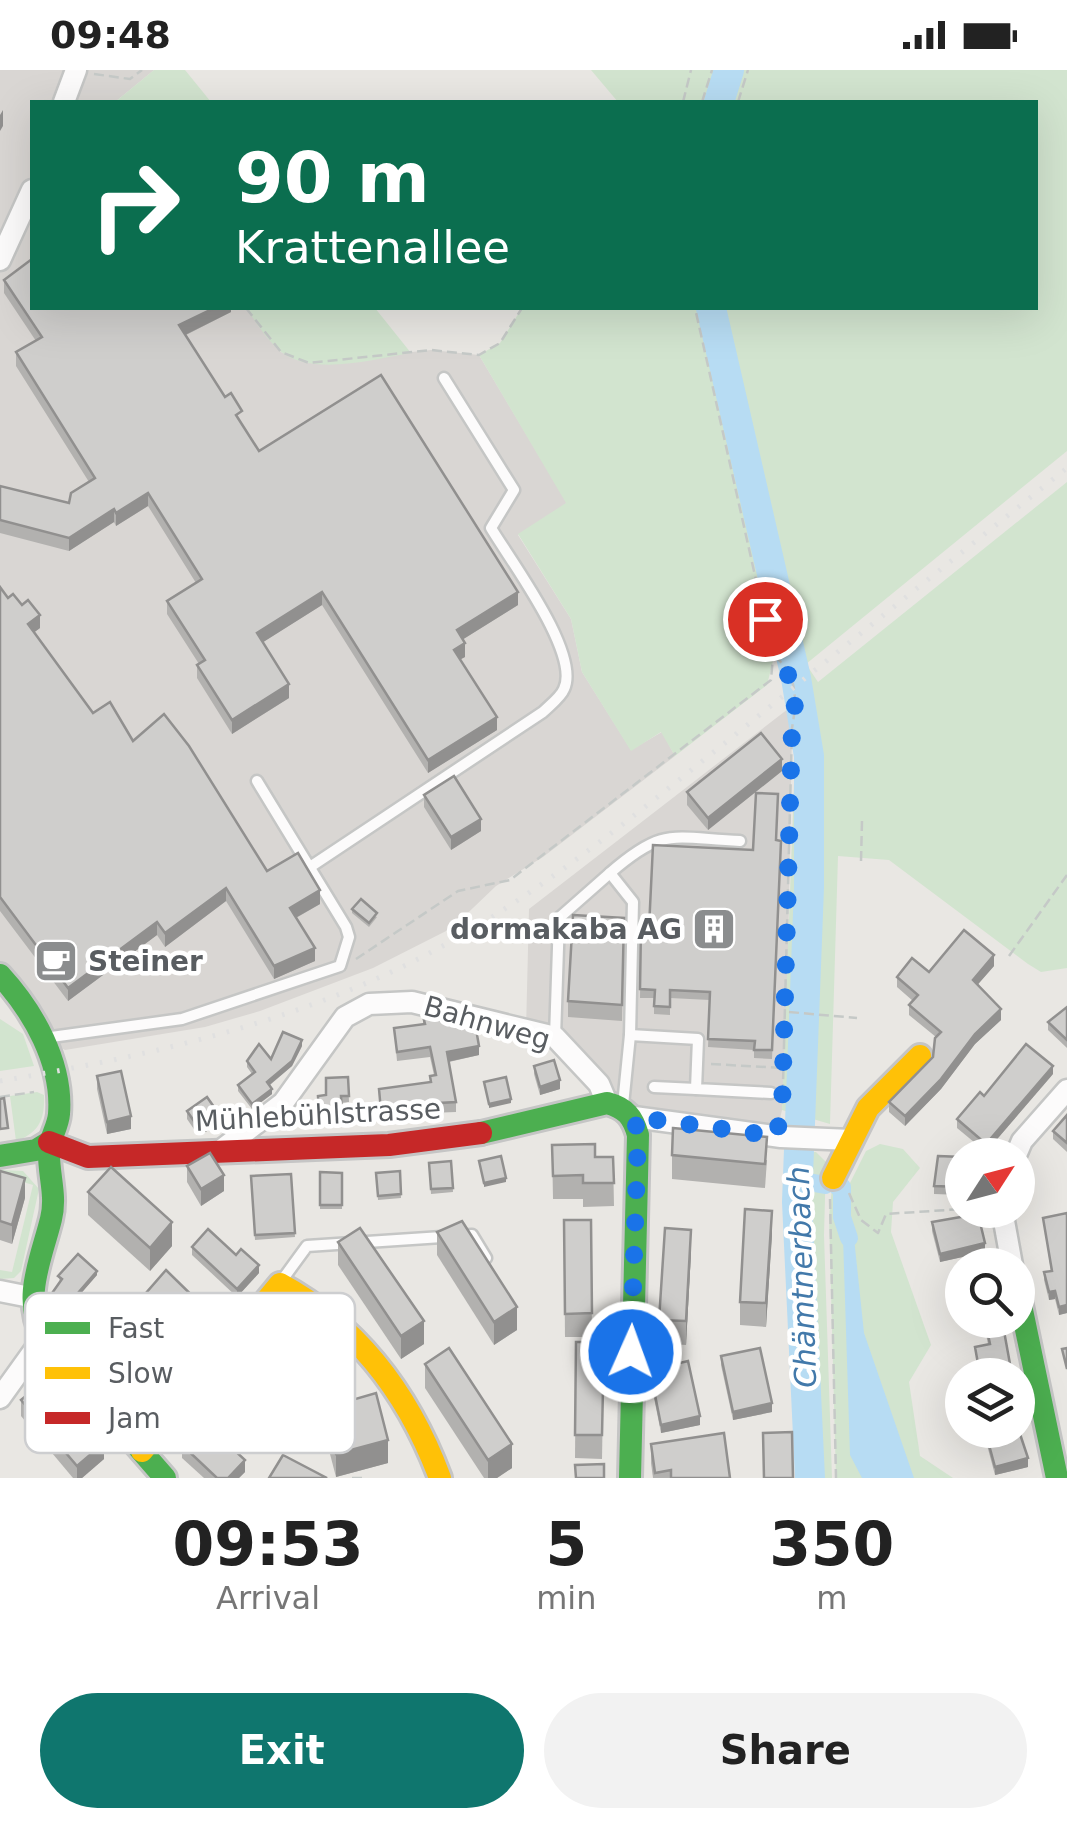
<!DOCTYPE html>
<meta charset="utf-8">
<style>
:root{--surface:#fff;--page:#f2f2f2;--text:#222;--muted:#767676;--accent:#0f766e}
body{margin:0;font-family:"DejaVu Sans",sans-serif;background:var(--page);color:var(--text);height:100vh;display:flex;flex-direction:column;font-size:38px;white-space:nowrap}
*{box-sizing:border-box;margin:0}
p{font-size:32px;color:var(--muted)}
.icon{flex:none;width:55px;height:55px;fill:none;stroke:currentColor;stroke-width:2;stroke-linecap:round;stroke-linejoin:round}
.map{position:relative;height:1408px;overflow:hidden}
.drawer{display:flex;flex-direction:column;background:var(--surface);flex:1}
.drawer>*{flex:none}
.banner{position:absolute;left:30px;top:30px;width:1008px;height:210px;border-radius:0px;box-shadow:0 10px 40px #0002;background:#0b6e4f;color:#fff;overflow:hidden}
.needle{width:65px;rotate:54deg}
.buttons{position:absolute;left:945px;top:1068px;display:grid;gap:20px}
.buttons a{display:grid;place-items:center;width:90px;height:90px;border-radius:50%;background:var(--surface);box-shadow:0 10px 40px #0002;font-size:50px}
.pin{position:absolute;display:grid;place-items:center;width:85px;height:85px;color:#fff;margin:-42px;border:5px solid #fff;border-radius:50%;box-shadow:0 2px 10px #0007}
.me{position:absolute;width:110px;margin:-55px;rotate:2deg;stroke-linejoin:round;filter:drop-shadow(0 0 8px #0008)}
.turn{display:flex;align-items:center;gap:35px;height:210px;padding:0 40px;font-size:45px}
.turn .icon{width:130px;height:130px;stroke-width:2.5}
.turn b{display:block;font-size:70px;line-height:85px}
.eta{display:flex;justify-content:space-evenly;align-items:center;height:170px;text-align:center}
.eta b{font-size:60px;font-weight:800;line-height:70px}
.button{display:flex;gap:20px;margin-top:auto;padding:20px 40px}
.button a{flex:1;height:115px;border-radius:60px;background:var(--accent);color:#fff;font-size:40px;font-weight:800;line-height:115px;text-align:center}
.button a+a{background:var(--page);color:var(--text)}
.status{display:flex;justify-content:space-between;align-items:center;height:70px;padding:0 50px;background:var(--surface);direction:ltr}
.status svg{height:28px;fill:currentColor}
.map>svg:first-child{display:block}
.industrial{fill:#d9d6d3}
.green{fill:#d2e4cf}
.water{fill:#b7dcf3}
.lines{fill:none;stroke-linecap:round;stroke-linejoin:round}
.canal{stroke:#b7dcf3;stroke-width:18}
.river{stroke:#b7dcf3;stroke-width:30}
.lane-casing{stroke:#c5c6c5;stroke-width:15}
.street-casing{stroke:#c5c6c5;stroke-width:25}
.fast-casing{stroke:#c5c5c5;stroke-width:28}
.slow-casing{stroke:#c5c5c5;stroke-width:28}
.jam-casing{stroke:#c5c5c5;stroke-width:28}
.path{stroke:#c5c9c7;stroke-width:2.5;stroke-dasharray:10 5;stroke-linecap:butt}
.lane{stroke:#fcfbfb;stroke-width:10}
.street{stroke:#fcfbfb;stroke-width:20}
.fast{stroke:#4caf50;stroke-width:22}
.slow{stroke:#ffc107;stroke-width:22}
.jam{stroke:#c62828;stroke-width:22}
.rail{stroke:#e0e0e0;stroke-width:5;stroke-dasharray:2.5 12;stroke-linecap:butt}
.wall{fill:#b2b1af}
.shaded-wall{fill:#91908f}
.building{fill:#cfcecc;stroke:#91908f;stroke-width:2.5}
.route{stroke:#1a73e8;stroke-width:18;stroke-dasharray:0 32.4}
.labels{text-anchor:middle;dominant-baseline:central;stroke-width:9;stroke-linejoin:round;paint-order:stroke}
.poi-label{font-size:28px;font-weight:bold;fill:#595d61;stroke:#fff;text-anchor:end}
.street-label{font-size:28px;fill:#595d61;stroke:#fff}
.water-label{font-size:30px;font-style:italic;fill:#4279aa;stroke:#fff}
.key{fill:#fff;stroke:#cdced0;stroke-width:2.5}
.key-label{font-size:28px;fill:#595d61}
</style>
<div class="status"><b>09:48</b><svg viewBox="0 0 49 12"><path d="M0 12V9h3v3zM5 12V6h3v6zM10 12V3h3v9zM15 12V0h3v12zM26 1h20v11H26zM47 4h2v5h-2z"/></svg></div>
<div class="map">
<svg width="1067" height="1408" viewBox="0 0 1067 1408">
<rect width="100%" height="100%" fill="#e9e7e3"/>
<!-- industrial -->
<g class="industrial">
<polygon points="0,0 154,0 115,32 32,32 32,238 246,238 281,282 309,293 431,280 479,285 567,433 518,465 571,549 582,602 631,680 662,662 675,686 543,787 496,816 452,858 373,898 260,941 205,957 65,980 43,969 0,905"/>
<polygon points="797,632 792,658 787,942 782,1040 776,1066 634,1047 555,967 526,960 529,839"/>
</g>
<!-- green -->
<g class="green">
<polygon points="154,0 185,0 211,32 115,32"/>
<polygon points="591,0 1067,0 1067,381 806,594 818,612 1067,412 1067,898 1041,902 1028,894 889,790 838,786 830,1054 782,1040 797,633 789,604 774,587 767,615 675,686 661,662 631,681 582,602 571,549 518,464 566,433 479,285 500,273 522,238 1035,238 1035,32 618,32"/>
<path d="M 246,238 L 375,238 L 411,283 C 374,289 312,307 280,281 C 266,269 256,252 246,238 Z"/>
<polygon points="0,949 23,964 34,996 0,1001"/>
<path d="M 37,1022 L 44,1025 C 45,1049 39,1063 16,1071 L 10,1026 Z"/>
<polygon points="880,1074 903,1079 920,1098 893,1132 891,1162 931,1275 909,1312 920,1386 953,1408 836,1408 829,1147 833,1108 850,1113 866,1081"/>
<polygon points="816,1082 826,1092 824,1165 832,1408 810,1408 797,1132 799,1083"/>
<polygon points="0,1100 23,1101 39,1119 21,1201 14,1208 0,1209 0,1200 12,1202 33,1115 0,1105"/>
</g>
<!-- water -->
<polygon class="water" points="843,1167 854,1168 864,1263 914,1408 862,1408 850,1385"/>
<g class="lines">
<!-- canal -->
<g class="canal">
<polyline points="798,1110 825,1115"/>
<polyline points="837,1116 842,1117 842,1147 849,1168"/>
</g>
<!-- river -->
<g class="river">
<polyline points="719,32 729,0"/>
<polyline points="711,238 796,608 809,686 809,817 797,1132 810,1408"/>
</g>
<!-- lane casing -->
<g class="lane-casing">
<g id="lane">
<path d="M 310,797 L 543,642 C 549,636 561,627 564,619 C 581,584 510,490 491,458 L 514,420 L 444,308"/>
<polyline points="630,965 698,969 696,1019 771,1023"/>
<polyline points="555,967 559,848 610,803"/>
<polyline points="44,968 182,949 340,896 349,867 346,857 257,711"/>
<polyline points="654,1017 696,1019"/>
<path d="M 623,1035 L 630,965 L 633,832 L 610,803 C 664,756 672,768 740,771"/>
<polyline points="280,1213 307,1176 472,1165 486,1188"/>
</g>
</g>
<!-- street casing -->
<g class="street-casing">
<g id="street">
<polyline points="64,32 76,0"/>
<polyline points="0,190 32,120"/>
<polyline points="634,1047 781,1067 851,1070"/>
<polyline points="220,1081 283,1033 345,947 369,934 412,932 555,967 599,1014 607,1033"/>
<polyline points="1016,1085 1022,1071 1067,1020"/>
<polyline points="1002,1140 1012,1195"/>
<polyline points="0,1221 30,1227"/>
<polyline points="0,1328 43,1268"/>
</g>
</g>
<!-- fast casing -->
<g class="fast-casing">
<g id="fast">
<path d="M 0,905 C 33,941 63,993 59,1044 C 58,1057 50,1067 49,1080 C 48,1104 57,1125 51,1149 C 41,1190 22,1227 43,1268 L 165,1408"/>
<path d="M 481,1063 L 607,1033 C 626,1038 633,1047 638,1065 L 630,1408"/>
<polyline points="0,1086 36,1080 49,1072"/>
<polyline points="1018,1221 1057,1408"/>
</g>
</g>
<!-- slow casing -->
<g class="slow-casing">
<g id="slow">
<polyline points="833,1108 868,1038 920,986"/>
<path d="M 142,1381 L 280,1214 C 359,1257 409,1325 440,1408"/>
</g>
</g>
<!-- jam casing -->
<g class="jam-casing">
<polyline id="jam" points="49,1072 88,1087 389,1075 481,1063"/>
</g>
<!-- path -->
<g class="path">
<polyline points="94,4 130,9 142,0"/>
<polyline points="683,32 691,0"/>
<polyline points="702,32 712,0"/>
<polyline points="738,32 748,0"/>
<polyline points="246,238 281,282 309,293 431,280 479,285 500,273 522,238"/>
<path d="M 774,586 C 798,604 797,631 792,658 L 783,1015"/>
<polyline points="861,791 862,751"/>
<polyline points="1009,886 1067,805"/>
<polyline points="356,889 458,821 510,810 771,610 773,586 695,238"/>
<polyline points="789,942 857,948"/>
<polyline points="711,994 783,998"/>
<polyline points="0,1027 34,1022"/>
<polyline points="849,1123 861,1150 878,1163 886,1144 962,1139"/>
<polyline points="830,1129 836,1408"/>
<polyline points="352,1408 363,1408"/>
</g>
<!-- lane -->
<use href="#lane" class="lane"/>
<!-- street -->
<use href="#street" class="street"/>
<!-- fast -->
<use href="#fast" class="fast"/>
<!-- slow -->
<use href="#slow" class="slow"/>
<!-- jam -->
<use href="#jam" class="jam"/>
<!-- rail -->
<path class="rail" d="M 0,1011 C 132,989 264,960 387,904 C 514,846 621,756 730,669 C 842,578 955,488 1067,398"/>
</g>
<!-- wall -->
<g class="wall">
<polygon points="4,210 32,238 231,238 231,242 186,265 259,381 518,535 462,570 465,587 460,589 497,660 428,703 322,535 263,572 289,628 232,664 197,608 197,595 199,594 167,544 167,531 196,513 148,436 116,456 114,452 69,481 0,463 0,416 69,433 89,412 16,296 16,282 36,271 4,223"/>
<polygon points="0,517 8,528 40,558 34,562 93,643 133,671 267,801 320,834 296,848 315,891 274,909 226,831 165,877 157,865 68,931 0,841"/>
<polygon points="782,701 708,760 687,735 687,722"/>
<polygon points="424,725 481,761 451,780 424,737"/>
<polygon points="777,770 781,779 772,989 754,988 754,980 708,977 710,930 670,928 670,945 654,944 654,928 640,928 641,857 649,858 753,780"/>
<polygon points="352,839 377,847 369,857 352,843"/>
<polygon points="624,848 622,951 568,947 568,931"/>
<polygon points="994,896 978,914 1001,950 975,974 941,1019 905,1056 889,1042 889,1032 933,987 936,967 909,945 909,935 913,931 897,917 897,907"/>
<polygon points="1067,937 1067,978 1048,960 1048,952"/>
<polygon points="423,946 479,985 449,992 456,1032 456,1042 403,1044 403,1048 381,1050 379,1019 430,1012 430,1006 434,1005 430,987 397,991 394,958 423,954"/>
<polygon points="302,976 292,996 270,1015 272,1024 252,1039 238,1021 238,1015 252,1004 247,997 247,991 271,989"/>
<polygon points="534,996 560,1019 540,1025 534,1004"/>
<polygon points="1053,1004 986,1082 957,1058 957,1049"/>
<polygon points="97,1006 131,1059 107,1064 97,1019"/>
<polygon points="348,1007 349,1032 341,1033 342,1052 319,1053 318,1026 326,1025"/>
<polygon points="187,1041 221,1055 198,1065 187,1049"/>
<polygon points="1067,1045 1067,1082 1053,1069 1053,1061"/>
<polygon points="552,1075 595,1087 613,1087 614,1136 583,1137 583,1129 553,1129"/>
<polygon points="672,1085 767,1090 765,1118 672,1109"/>
<polygon points="962,1087 962,1125 934,1124 934,1116"/>
<polygon points="451,1091 453,1122 431,1124 429,1093"/>
<polygon points="187,1096 224,1121 201,1136 187,1112"/>
<polygon points="0,1101 25,1128 12,1174 0,1170"/>
<polygon points="400,1101 401,1128 378,1130 376,1103"/>
<polygon points="320,1102 342,1103 342,1139 320,1139"/>
<polygon points="291,1104 295,1167 255,1170 251,1106"/>
<polygon points="88,1122 172,1176 150,1201 88,1145"/>
<polygon points="1067,1143 1067,1243 1059,1245 1055,1229 1049,1230 1044,1210 1044,1202 1051,1201 1043,1148"/>
<polygon points="564,1150 591,1150 592,1267 565,1267"/>
<polygon points="932,1152 985,1182 940,1192 932,1161"/>
<polygon points="437,1162 517,1260 494,1275 437,1185"/>
<polygon points="772,1164 766,1257 740,1255 740,1232"/>
<polygon points="338,1172 424,1274 401,1289 338,1195"/>
<polygon points="192,1177 259,1203 237,1227 192,1185"/>
<polygon points="691,1183 686,1275 659,1273 659,1250"/>
<polygon points="97,1205 68,1238 82,1261 70,1272 56,1254 56,1246 61,1241 50,1231 50,1226 60,1211 58,1206"/>
<polygon points="279,1230 341,1292 322,1319 286,1293 269,1316 296,1352 278,1377 239,1348 240,1331 224,1319 224,1303"/>
<polygon points="126,1246 214,1257 182,1299 175,1293 151,1317 138,1304 117,1326 97,1303 97,1293 121,1289 141,1270 126,1256"/>
<polygon points="983,1250 1002,1250 1010,1294 1010,1305 979,1305 975,1277 988,1274"/>
<polygon points="576,1272 604,1272 602,1389 575,1388"/>
<polygon points="721,1286 772,1342 733,1350 721,1295"/>
<polygon points="425,1294 512,1398 497,1408 484,1408 425,1318"/>
<polygon points="650,1300 700,1355 661,1363 650,1308"/>
<polygon points="21,1330 104,1389 82,1408 73,1408 21,1346"/>
<polygon points="324,1338 388,1393 336,1407 324,1361"/>
<polygon points="983,1360 1018,1360 1028,1397 995,1405"/>
<polygon points="651,1374 730,1408 653,1408 651,1393"/>
<polygon points="182,1375 245,1402 239,1408 204,1408 182,1388"/>
</g>
<!-- shaded-wall -->
<g class="shaded-wall">
<polygon points="3,40 3,56 0,61 0,45"/>
<polygon points="214,238 231,238 231,242 179,268 179,255"/>
<polygon points="148,423 148,436 116,456 116,443"/>
<polygon points="114,439 114,452 69,481 69,468"/>
<polygon points="322,522 322,535 257,576 257,563"/>
<polygon points="518,522 518,535 457,573 457,560"/>
<polygon points="40,545 40,558 28,567 28,554"/>
<polygon points="465,573 465,587 454,593 454,580"/>
<polygon points="289,614 289,628 232,664 232,650"/>
<polygon points="497,647 497,660 428,703 428,690"/>
<polygon points="782,689 782,701 708,760 708,748"/>
<polygon points="481,749 481,761 451,780 451,767"/>
<polygon points="226,818 226,831 165,877 165,863"/>
<polygon points="320,820 320,834 290,851 290,838"/>
<polygon points="157,852 157,865 68,931 68,918"/>
<polygon points="315,878 315,891 274,909 274,896"/>
<polygon points="994,885 994,896 973,920 973,910"/>
<polygon points="1001,939 1001,950 975,974 941,1019 905,1056 905,1046 975,964"/>
<polygon points="302,970 302,976 292,996 267,1017 267,1012"/>
<polygon points="479,976 479,985 447,992 447,982"/>
<polygon points="1053,996 1053,1004 986,1082 986,1074"/>
<polygon points="560,1010 560,1019 540,1025 540,1017"/>
<polygon points="272,1019 272,1024 252,1039 252,1034"/>
<polygon points="511,1029 511,1033 489,1038 489,1034"/>
<polygon points="131,1046 131,1059 107,1064 107,1052"/>
<polygon points="221,1047 221,1055 198,1065 198,1057"/>
<polygon points="224,1105 224,1121 201,1136 201,1119"/>
<polygon points="25,1108 25,1128 12,1174 12,1155"/>
<polygon points="506,1108 506,1112 484,1117 484,1113"/>
<polygon points="772,1141 772,1164 766,1257 766,1233"/>
<polygon points="172,1152 172,1176 150,1201 150,1178"/>
<polygon points="691,1160 691,1183 686,1275 686,1251"/>
<polygon points="985,1173 985,1182 940,1192 940,1184"/>
<polygon points="259,1195 259,1203 237,1227 237,1219"/>
<polygon points="97,1201 97,1205 64,1243 64,1239"/>
<polygon points="1055,1221 1055,1229 1049,1230 1049,1222"/>
<polygon points="1067,1235 1067,1243 1059,1245 1059,1237"/>
<polygon points="517,1237 517,1260 494,1275 494,1252"/>
<polygon points="214,1247 214,1257 182,1299 182,1290"/>
<polygon points="424,1251 424,1274 401,1289 401,1266"/>
<polygon points="82,1253 82,1261 70,1272 70,1264"/>
<polygon points="286,1276 286,1293 261,1327 261,1310"/>
<polygon points="341,1276 341,1292 322,1319 322,1302"/>
<polygon points="175,1283 175,1293 151,1317 151,1307"/>
<polygon points="138,1294 138,1304 117,1326 117,1316"/>
<polygon points="772,1333 772,1342 733,1350 733,1342"/>
<polygon points="296,1336 296,1352 278,1377 278,1360"/>
<polygon points="700,1346 700,1355 661,1363 661,1355"/>
<polygon points="388,1370 388,1393 336,1407 336,1384"/>
<polygon points="104,1373 104,1389 82,1408 77,1408 77,1396"/>
<polygon points="512,1374 512,1398 497,1408 488,1408 488,1390"/>
<polygon points="1028,1388 1028,1397 995,1405 995,1397"/>
<polygon points="245,1390 245,1402 239,1408 228,1408"/>
</g>
<!-- building -->
<g class="building">
<polygon points="32,189 32,238 214,238 179,255 225,327 231,323 242,341 236,345 259,381 381,305 518,522 457,560 465,573 454,580 497,647 428,690 322,522 257,563 289,614 232,650 197,595 205,590 167,531 202,509 148,423 116,443 114,439 69,468 0,450 0,416 69,433 71,423 95,408 16,282 42,267 4,210"/>
<polygon points="0,517 8,528 13,524 22,535 28,530 40,545 28,554 93,643 110,632 133,671 164,644 189,676 267,801 298,783 320,820 290,838 315,878 274,896 226,818 165,863 157,852 68,918 0,827"/>
<polygon points="761,663 782,689 708,748 687,722"/>
<polygon points="454,706 481,749 451,767 424,725"/>
<polygon points="756,723 778,724 776,770 781,771 772,980 754,980 755,971 708,969 710,922 670,920 670,937 654,936 655,920 640,919 641,857 649,858 653,775 753,780"/>
<polygon points="361,829 377,843 369,853 352,839"/>
<polygon points="573,845 624,848 622,935 568,931"/>
<polygon points="964,860 994,885 973,910 1001,939 975,964 941,1009 905,1046 889,1032 933,987 935,968 941,962 909,935 918,925 897,907 912,888 929,902"/>
<polygon points="1067,937 1067,970 1048,952"/>
<polygon points="423,946 476,959 479,976 447,982 456,1032 402,1035 403,1039 381,1041 379,1019 431,1012 430,1006 436,1005 430,977 397,982 394,958 425,954"/>
<polygon points="283,962 302,970 292,991 267,1012 272,1019 252,1034 238,1015 255,1002 247,991 259,974 271,989"/>
<polygon points="1026,974 1053,996 986,1074 957,1049 980,1022 984,1026"/>
<polygon points="554,990 560,1010 540,1017 534,996"/>
<polygon points="121,1001 131,1046 107,1052 97,1006"/>
<polygon points="348,1007 349,1026 341,1026 342,1046 319,1047 318,1026 326,1025 326,1008"/>
<polygon points="506,1007 511,1029 489,1034 484,1012"/>
<polygon points="207,1027 221,1047 198,1057 187,1041"/>
<polygon points="4,1028 8,1058 0,1059 0,1029"/>
<polygon points="1067,1045 1067,1073 1053,1061"/>
<polygon points="673,1058 767,1067 765,1094 672,1085"/>
<polygon points="595,1074 595,1087 613,1087 614,1113 583,1113 583,1105 553,1106 552,1075"/>
<polygon points="210,1083 224,1105 201,1119 187,1096"/>
<polygon points="501,1086 506,1108 484,1113 479,1091"/>
<polygon points="938,1086 962,1087 962,1117 934,1116"/>
<polygon points="451,1091 453,1118 431,1119 429,1093"/>
<polygon points="111,1097 172,1152 150,1178 88,1122"/>
<polygon points="0,1101 25,1108 12,1155 0,1151"/>
<polygon points="400,1101 401,1124 378,1126 376,1103"/>
<polygon points="320,1102 342,1103 342,1135 320,1135"/>
<polygon points="291,1104 295,1163 255,1165 251,1106"/>
<polygon points="745,1139 772,1141 766,1233 740,1232"/>
<polygon points="1067,1143 1067,1235 1059,1237 1055,1221 1049,1222 1044,1202 1052,1201 1043,1148"/>
<polygon points="978,1144 985,1173 940,1184 932,1152"/>
<polygon points="564,1150 591,1150 592,1243 565,1244"/>
<polygon points="462,1151 517,1237 494,1252 437,1162"/>
<polygon points="360,1158 424,1251 401,1266 338,1172"/>
<polygon points="665,1158 691,1160 686,1251 659,1250"/>
<polygon points="208,1159 236,1185 241,1179 259,1195 237,1219 192,1177"/>
<polygon points="78,1184 97,1201 64,1239 50,1226 62,1209 58,1206"/>
<polygon points="166,1200 214,1247 182,1290 175,1283 151,1307 138,1294 117,1316 97,1293 111,1279 121,1289 146,1264 126,1246"/>
<polygon points="985,1250 1002,1250 1010,1294 1008,1302 1000,1303 1000,1305 980,1305 975,1277 990,1274"/>
<polygon points="576,1272 604,1272 602,1365 575,1365"/>
<polygon points="449,1278 512,1374 488,1390 425,1294"/>
<polygon points="760,1278 772,1333 733,1342 721,1286"/>
<polygon points="1067,1278 1067,1299 1062,1279"/>
<polygon points="688,1291 700,1346 661,1355 650,1300"/>
<polygon points="48,1308 104,1373 77,1396 21,1330"/>
<polygon points="376,1323 388,1370 336,1384 324,1338"/>
<polygon points="204,1352 245,1390 228,1408 217,1408 182,1375"/>
<polygon points="1018,1358 1028,1388 995,1397 985,1360 1018,1360"/>
<polygon points="792,1362 793,1408 764,1408 763,1363"/>
<polygon points="724,1363 730,1408 671,1408 671,1400 655,1403 651,1374"/>
<polygon points="283,1385 327,1408 269,1408"/>
<polygon points="604,1394 604,1408 576,1408 575,1395"/>
</g>
<g class="lines">
<!-- route -->
<polyline class="route" points="631,1282 638,1064 634,1047 776,1066 782,1040 792,658 796,626 784,594 773,586 765,549"/>
</g>
<!-- icons -->
<defs>
<g id="building-square" transform="scale(2.25)"><rect x="-9" y="-9" width="18" height="18" rx="4" fill="#8b8d8e" stroke="#fff"/><path d="M-4-6H4V6H1V3H-1V6H-4ZM-2.5-4.3h1.7v1.8h-1.7ZM.8-4.3h1.7v1.8H.8ZM-2.5-1h1.7V.8h-1.7ZM.8-1h1.7V.8H.8Z" fill="#fff"/></g>
<g id="cafe-square" transform="scale(2.25)"><rect x="-9" y="-9" width="18" height="18" rx="4" fill="#8b8d8e" stroke="#fff"/><path d="M-5.5-4.5H6V0H3Q3 3.5 0 3.5H-2.5Q-5.5 3.5-5.5 0ZM3-3.2v2h1.7v-2ZM-6 4.5H4V6H-6Z" fill="#fff"/></g>
</defs>
<g fill-rule="evenodd">
<use href="#building-square" x="714" y="859"/>
<use href="#cafe-square" x="56" y="891"/>
</g>
<g class="labels">
<!-- poi labels -->
<g class="poi-label">
<text x="682" y="859">dormakaba AG</text>
<text x="88" y="891" text-anchor="start">Steiner</text>
</g>
<!-- street labels -->
<g class="street-label">
<text transform="translate(487 953) rotate(16)">Bahnweg</text>
<text transform="translate(318 1045) rotate(-3)">Mühlebühlstrasse</text>
</g>
<!-- water labels -->
<g class="water-label">
<text transform="translate(802 1207) rotate(-92)">Chämtnerbach</text>
</g>
</g>
<!-- legend -->
<rect x="25" y="1223" width="330" height="160" rx="15" class="key"/>
<rect x="45" y="1252" width="45" height="12" fill="#4caf50"/>
<rect x="45" y="1297" width="45" height="12" fill="#ffc107"/>
<rect x="45" y="1342" width="45" height="12" fill="#c62828"/>
<g class="key-label">
<text x="108" y="1268">Fast</text>
<text x="108" y="1313">Slow</text>
<text x="108" y="1358">Jam</text>
</g>
</svg>
<div class="buttons">
<a><svg class="needle" viewBox="-14 -14 28 28"><path d="M0-13l5 13h-10z" fill="#e53935"/><path d="M0 13l5-13h-10z" fill="#767676"/></svg></a>
<a><svg class="icon" aria-label="search" viewBox="0 0 24 24"><circle cx="10" cy="10" r="6"/><path d="M15 15l6 6"/></svg></a>
<a><svg class="icon" aria-label="layers" viewBox="0 0 24 24"><path d="M12 4l9 5-9 5-9-5zM3 14l9 5 9-5"/></svg></a>
</div>
<div class="pin" style="left:765px;top:549px;background:#d93025"><svg class="icon" aria-label="arrive" viewBox="0 0 24 24"><path d="M6 21V4h12l-3 4 3 4H6"/></svg></div>
<svg class="me" style="left:631px;top:1282px" viewBox="-20 -20 40 40"><circle r="17" fill="#1a73e8" stroke="#fff" stroke-width="3"/><path d="M0-11L8 9 0 5-8 9z" fill="#fff"/></svg>
<div class="banner">
<div class="turn"><svg class="icon" aria-label="right" viewBox="0 0 24 24"><path d="M7 20v-9h11M14 6l5 5-5 5"/></svg><div><b>90 m</b>Krattenallee</div></div>
</div>
</div>
<section class="drawer">
<div class="eta">
<div><b>09:53</b><p>Arrival</p></div>
<div><b>5</b><p>min</p></div>
<div><b>350</b><p>m</p></div>
</div>
<div class="button"><a>Exit</a><a>Share</a></div>
</section>
